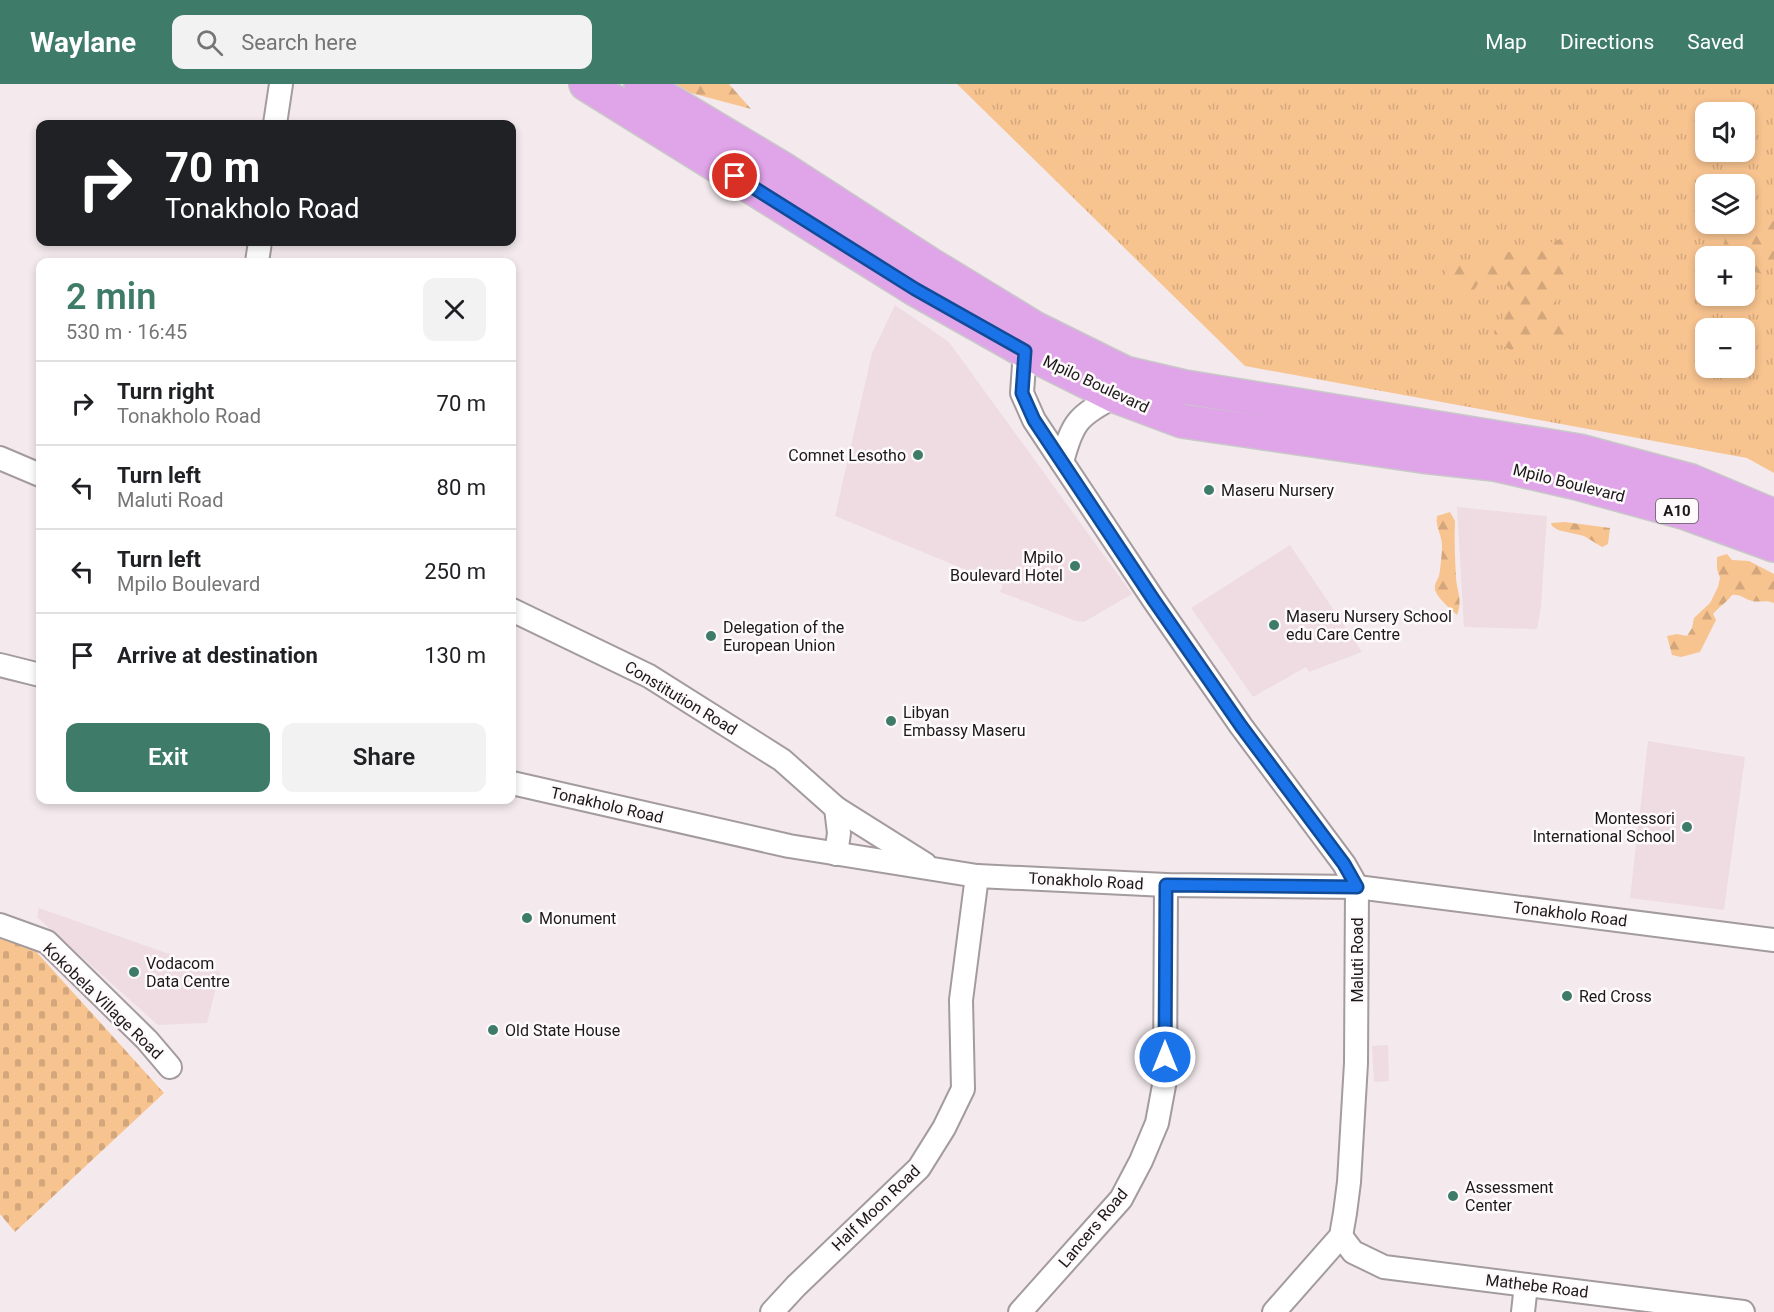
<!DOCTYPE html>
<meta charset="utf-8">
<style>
:root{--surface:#fff;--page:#f2f2f2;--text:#202124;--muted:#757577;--line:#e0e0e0;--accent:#3e7c69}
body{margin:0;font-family:Roboto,sans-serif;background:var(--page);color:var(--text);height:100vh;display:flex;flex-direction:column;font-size:22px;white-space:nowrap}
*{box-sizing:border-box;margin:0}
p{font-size:20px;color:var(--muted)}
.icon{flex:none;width:33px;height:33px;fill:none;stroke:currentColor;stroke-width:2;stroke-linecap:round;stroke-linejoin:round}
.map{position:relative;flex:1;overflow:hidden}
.details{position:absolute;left:36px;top:174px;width:480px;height:546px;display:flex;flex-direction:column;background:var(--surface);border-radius:12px;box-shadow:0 3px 9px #0003}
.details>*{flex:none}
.hud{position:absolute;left:36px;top:36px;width:480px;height:126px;border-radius:12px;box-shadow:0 3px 9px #0003;background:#202124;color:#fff;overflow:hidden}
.buttons{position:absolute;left:1695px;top:18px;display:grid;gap:12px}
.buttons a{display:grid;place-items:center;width:60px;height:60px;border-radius:12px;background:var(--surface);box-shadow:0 3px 9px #0003;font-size:30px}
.pin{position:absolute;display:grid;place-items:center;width:51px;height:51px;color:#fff;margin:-26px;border:3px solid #fff;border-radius:50%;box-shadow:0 2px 6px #0007}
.me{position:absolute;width:66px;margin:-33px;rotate:0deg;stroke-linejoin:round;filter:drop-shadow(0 0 4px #0008)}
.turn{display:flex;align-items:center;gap:21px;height:126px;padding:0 30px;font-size:27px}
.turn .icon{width:78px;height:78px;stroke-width:2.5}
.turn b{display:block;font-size:42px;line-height:51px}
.round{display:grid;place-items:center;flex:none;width:63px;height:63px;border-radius:12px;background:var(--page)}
.head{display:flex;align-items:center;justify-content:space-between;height:102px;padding:0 30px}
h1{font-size:36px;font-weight:600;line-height:45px;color:var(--accent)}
.primary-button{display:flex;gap:12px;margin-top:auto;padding:12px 30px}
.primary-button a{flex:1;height:69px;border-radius:12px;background:var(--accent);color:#fff;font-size:24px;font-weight:600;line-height:69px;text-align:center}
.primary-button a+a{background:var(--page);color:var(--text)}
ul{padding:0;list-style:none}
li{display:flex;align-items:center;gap:18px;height:84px;padding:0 30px;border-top:2px solid var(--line)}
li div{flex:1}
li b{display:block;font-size:22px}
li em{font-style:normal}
header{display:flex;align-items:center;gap:36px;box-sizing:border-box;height:84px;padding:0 30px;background:var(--accent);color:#fff}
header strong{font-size:28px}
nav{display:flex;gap:33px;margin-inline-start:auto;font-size:21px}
.search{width:420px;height:54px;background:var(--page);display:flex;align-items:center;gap:15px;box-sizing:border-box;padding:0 21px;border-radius:12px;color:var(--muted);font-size:22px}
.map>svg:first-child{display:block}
.built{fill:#eedce2}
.grass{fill:url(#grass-tufts);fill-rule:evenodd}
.forest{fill:url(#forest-firs)}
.cemetery{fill:url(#cemetery-stones)}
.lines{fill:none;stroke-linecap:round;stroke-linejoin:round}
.minor-casing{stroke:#a39b9d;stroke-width:26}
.highway-casing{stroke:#c8c8c8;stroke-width:36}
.minor{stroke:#fff;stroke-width:22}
.highway{stroke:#e0a4e9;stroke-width:33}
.route-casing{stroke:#114b97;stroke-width:15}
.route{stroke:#1a73e8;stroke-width:10}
.poi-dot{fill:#3e7c69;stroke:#fef9fb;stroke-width:2}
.labels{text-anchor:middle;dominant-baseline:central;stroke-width:5;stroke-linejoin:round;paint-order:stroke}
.shield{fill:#fef9fb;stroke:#5f5c5d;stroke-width:1.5}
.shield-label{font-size:15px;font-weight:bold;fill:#1b1819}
.street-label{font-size:16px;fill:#1b1819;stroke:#fef9fb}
.poi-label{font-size:16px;fill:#1b1819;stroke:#fef9fb;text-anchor:start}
</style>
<header>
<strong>Waylane</strong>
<div class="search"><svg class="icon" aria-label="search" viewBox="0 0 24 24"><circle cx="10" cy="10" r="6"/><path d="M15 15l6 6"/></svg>Search here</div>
<nav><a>Map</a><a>Directions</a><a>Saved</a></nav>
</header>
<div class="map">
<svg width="1774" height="1228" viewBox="0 0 1774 1228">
<defs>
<pattern id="grass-tufts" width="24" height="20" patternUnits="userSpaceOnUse" patternTransform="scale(1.5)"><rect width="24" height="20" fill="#f7c38f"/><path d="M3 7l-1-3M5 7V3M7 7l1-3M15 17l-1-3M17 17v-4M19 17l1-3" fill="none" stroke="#d3a77b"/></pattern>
<pattern id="forest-firs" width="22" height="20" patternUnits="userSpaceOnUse" patternTransform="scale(1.5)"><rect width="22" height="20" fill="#f7c38f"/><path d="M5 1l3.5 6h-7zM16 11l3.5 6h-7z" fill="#d3a77b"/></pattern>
<pattern id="cemetery-stones" width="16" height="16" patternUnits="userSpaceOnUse" patternTransform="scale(1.5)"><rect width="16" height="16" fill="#f7c38f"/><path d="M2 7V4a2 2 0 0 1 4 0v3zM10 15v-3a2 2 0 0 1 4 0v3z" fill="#d3a77b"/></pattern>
</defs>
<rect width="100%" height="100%" fill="#f4eaed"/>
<!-- built -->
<g class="built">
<polygon points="895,221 949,258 1132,510 1084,538 1076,537 1000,508 1003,501 835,432 872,269"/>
<polygon points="1457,423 1547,432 1541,523 1537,545 1464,543"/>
<polygon points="1290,461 1362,568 1309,588 1306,583 1253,613 1191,524"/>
<polygon points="1648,657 1745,673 1724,826 1630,814"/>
<polygon points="39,824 220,888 207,939 158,941 37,833"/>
<polygon points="1388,961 1389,997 1374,998 1372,962"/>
</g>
<!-- grass -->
<path class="grass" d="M 957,0 L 1774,0 L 1774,389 L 1747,374 L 1245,282 ZM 1706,28 L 1744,28 L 1744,68 L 1706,68 ZM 1706,100 L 1744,100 L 1744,140 L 1706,140 ZM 1706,172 L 1744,172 L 1744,212 L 1706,212 ZM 1706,244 L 1744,244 L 1744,284 L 1706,284 Z"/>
<!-- forest -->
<g class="forest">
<polygon points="676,0 729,0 751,25 691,9"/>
<path d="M 1770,135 L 1774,137 L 1774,176 L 1762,190 L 1745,185 L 1744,172 L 1725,172 C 1721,164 1725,154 1729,146 L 1744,140 L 1745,137 Z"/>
<polygon points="1563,154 1573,155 1571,176 1574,189 1566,200 1557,205 1555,227 1567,235 1573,244 1567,253 1560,258 1547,250 1546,246 1542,250 1527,251 1522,261 1511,266 1498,259 1494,248 1497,240 1510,226 1501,212 1511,205 1506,200 1491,203 1488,195 1483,192 1469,214 1451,205 1446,190 1448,179 1466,176 1490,181 1496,168 1512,168 1524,178 1524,169"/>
<path d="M 1450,428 L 1455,437 C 1454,456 1455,475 1456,494 C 1457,508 1463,516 1457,531 C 1450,524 1438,515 1435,506 C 1434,500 1437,497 1439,492 C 1440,489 1442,468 1442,464 C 1443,452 1435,444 1437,432 Z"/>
<polygon points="1565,438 1610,444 1608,460 1602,463 1584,452 1558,446 1552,442 1551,439"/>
<path d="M 1727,470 L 1732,476 L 1749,477 L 1774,490 L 1774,519 C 1765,515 1760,519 1752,517 C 1744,515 1741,510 1732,511 C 1727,518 1719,523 1713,530 L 1716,536 L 1700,568 L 1681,573 L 1672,571 L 1667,552 L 1677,550 L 1687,552 L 1692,544 L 1694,534 L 1710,519 L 1718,503 L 1720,494 L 1717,485 L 1717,473 Z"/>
</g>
<!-- cemetery -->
<polygon class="cemetery" points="0,848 31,862 164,1009 15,1148 0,1130"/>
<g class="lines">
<!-- minor casing -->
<g class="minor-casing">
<g id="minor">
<polyline points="275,40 281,0"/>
<polyline points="257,178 260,158"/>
<polyline points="1030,257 1025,267 1022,309 1034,336 1153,515 1241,642 1344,780 1357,803 1356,979 1349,1098 1345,1129 1341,1152 1274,1228"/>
<polyline points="0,374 40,391"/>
<path d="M 1062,378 C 1073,336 1078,333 1115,312"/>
<polyline points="512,526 649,592 782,676 836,724 925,780"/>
<polyline points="0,581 40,591"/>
<polyline points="512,699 789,762 977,792 1166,801 1357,803 1774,856"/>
<polyline points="836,770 839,749 836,724"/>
<polyline points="0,841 47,858 147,956 170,983"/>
<polyline points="1341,1152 1353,1168 1384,1183 1743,1228"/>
<polyline points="772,1228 796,1202 919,1084 944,1044 963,1005 961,916 977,792"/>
<polyline points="1020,1228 1121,1115 1141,1077 1157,1039 1165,996 1166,801"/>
<polyline points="1523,1228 1526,1201"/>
</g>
</g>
<!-- highway casing -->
<g class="highway-casing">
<g id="highway">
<polyline points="586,0 915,205 1025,267 1115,312 1182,337 1422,372 1494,380 1577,399 1686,429 1774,461"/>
<polyline points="641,0 786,87 931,181 1036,245 1125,289 1185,303 1579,367 1691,397 1774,432"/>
</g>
</g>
<!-- minor -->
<use href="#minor" class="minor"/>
<!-- highway -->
<use href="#highway" class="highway"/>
</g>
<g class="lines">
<!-- route casing -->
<g class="route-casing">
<polyline id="route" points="735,92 915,205 1025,267 1022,309 1034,336 1153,515 1241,642 1344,780 1357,803 1166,801 1165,973"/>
</g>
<!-- route -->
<use href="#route" class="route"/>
</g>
<!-- markers -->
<g class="poi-dot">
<circle cx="918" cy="371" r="6"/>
<circle cx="1209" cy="406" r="6"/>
<circle cx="1075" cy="482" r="6"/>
<circle cx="1274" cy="541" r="6"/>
<circle cx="711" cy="552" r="6"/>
<circle cx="891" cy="637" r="6"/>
<circle cx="1687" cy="743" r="6"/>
<circle cx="527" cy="834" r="6"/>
<circle cx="134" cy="888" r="6"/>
<circle cx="1567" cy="912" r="6"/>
<circle cx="493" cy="946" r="6"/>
<circle cx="1453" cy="1112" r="6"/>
</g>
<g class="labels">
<!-- shield labels -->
<rect class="shield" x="1656" y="415" width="42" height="24" rx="4.5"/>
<g class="shield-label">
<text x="1677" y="427">A10</text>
</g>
<!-- street labels -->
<g class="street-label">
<text transform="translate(1096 300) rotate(25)">Mpilo Boulevard</text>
<text transform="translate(1569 399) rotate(14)">Mpilo Boulevard</text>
<text transform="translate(681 614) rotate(31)">Constitution Road</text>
<text transform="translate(607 721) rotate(13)">Tonakholo Road</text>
<text transform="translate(1086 797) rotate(3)">Tonakholo Road</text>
<text transform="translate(1570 830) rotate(7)">Tonakholo Road</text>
<text transform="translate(1357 876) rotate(-90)">Maluti Road</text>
<text transform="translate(103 917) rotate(44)">Kokobela Village Road</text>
<text transform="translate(876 1124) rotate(-44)">Half Moon Road</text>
<text transform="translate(1093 1144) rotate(-50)">Lancers Road</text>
<text transform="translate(1537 1202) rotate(7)">Mathebe Road</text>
</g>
<!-- poi labels -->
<g class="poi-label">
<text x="906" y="371" text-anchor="end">Comnet Lesotho</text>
<text x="1221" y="406">Maseru Nursery</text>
<text x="1063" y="473" text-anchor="end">Mpilo<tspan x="1063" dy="18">Boulevard Hotel</tspan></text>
<text x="1286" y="532">Maseru Nursery School<tspan x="1286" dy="18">edu Care Centre</tspan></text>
<text x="723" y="543">Delegation of the<tspan x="723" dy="18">European Union</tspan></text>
<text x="903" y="628">Libyan<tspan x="903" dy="18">Embassy Maseru</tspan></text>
<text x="1675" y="734" text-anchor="end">Montessori<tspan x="1675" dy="18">International School</tspan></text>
<text x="539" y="834">Monument</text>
<text x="146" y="879">Vodacom<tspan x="146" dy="18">Data Centre</tspan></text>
<text x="1579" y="912">Red Cross</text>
<text x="505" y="946">Old State House</text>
<text x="1465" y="1103">Assessment<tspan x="1465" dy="18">Center</tspan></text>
</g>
</g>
</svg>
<div class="buttons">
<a><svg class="icon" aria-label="sound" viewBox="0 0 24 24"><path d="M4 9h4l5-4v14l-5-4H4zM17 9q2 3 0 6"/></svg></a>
<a><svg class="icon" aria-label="layers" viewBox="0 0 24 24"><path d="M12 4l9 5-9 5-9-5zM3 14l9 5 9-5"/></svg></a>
<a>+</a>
<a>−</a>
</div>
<div class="pin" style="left:735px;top:92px;background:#d93025"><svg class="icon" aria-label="arrive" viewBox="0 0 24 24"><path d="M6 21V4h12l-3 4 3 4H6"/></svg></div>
<svg class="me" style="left:1165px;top:973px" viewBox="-20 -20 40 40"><circle r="17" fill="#1a73e8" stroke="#fff" stroke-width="3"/><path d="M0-11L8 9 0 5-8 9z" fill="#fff"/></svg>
<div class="hud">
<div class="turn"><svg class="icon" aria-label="right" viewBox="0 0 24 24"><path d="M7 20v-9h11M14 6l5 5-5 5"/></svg><div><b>70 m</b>Tonakholo Road</div></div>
</div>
<section class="details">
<div class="head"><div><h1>2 min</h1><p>530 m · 16:45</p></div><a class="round"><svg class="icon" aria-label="close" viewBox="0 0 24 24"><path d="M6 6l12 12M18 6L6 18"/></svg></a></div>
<ul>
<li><svg class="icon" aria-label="right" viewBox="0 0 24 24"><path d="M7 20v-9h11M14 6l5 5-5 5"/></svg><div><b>Turn right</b><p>Tonakholo Road</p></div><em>70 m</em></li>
<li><svg class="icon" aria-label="left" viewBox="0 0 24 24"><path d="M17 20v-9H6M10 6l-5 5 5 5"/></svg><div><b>Turn left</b><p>Maluti Road</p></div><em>80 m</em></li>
<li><svg class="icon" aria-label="left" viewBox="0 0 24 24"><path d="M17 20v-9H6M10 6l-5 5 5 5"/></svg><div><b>Turn left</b><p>Mpilo Boulevard</p></div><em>250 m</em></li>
<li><svg class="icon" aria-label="arrive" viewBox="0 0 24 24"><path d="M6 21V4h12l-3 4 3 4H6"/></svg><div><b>Arrive at destination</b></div><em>130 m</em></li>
</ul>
<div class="primary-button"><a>Exit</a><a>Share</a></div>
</section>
</div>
